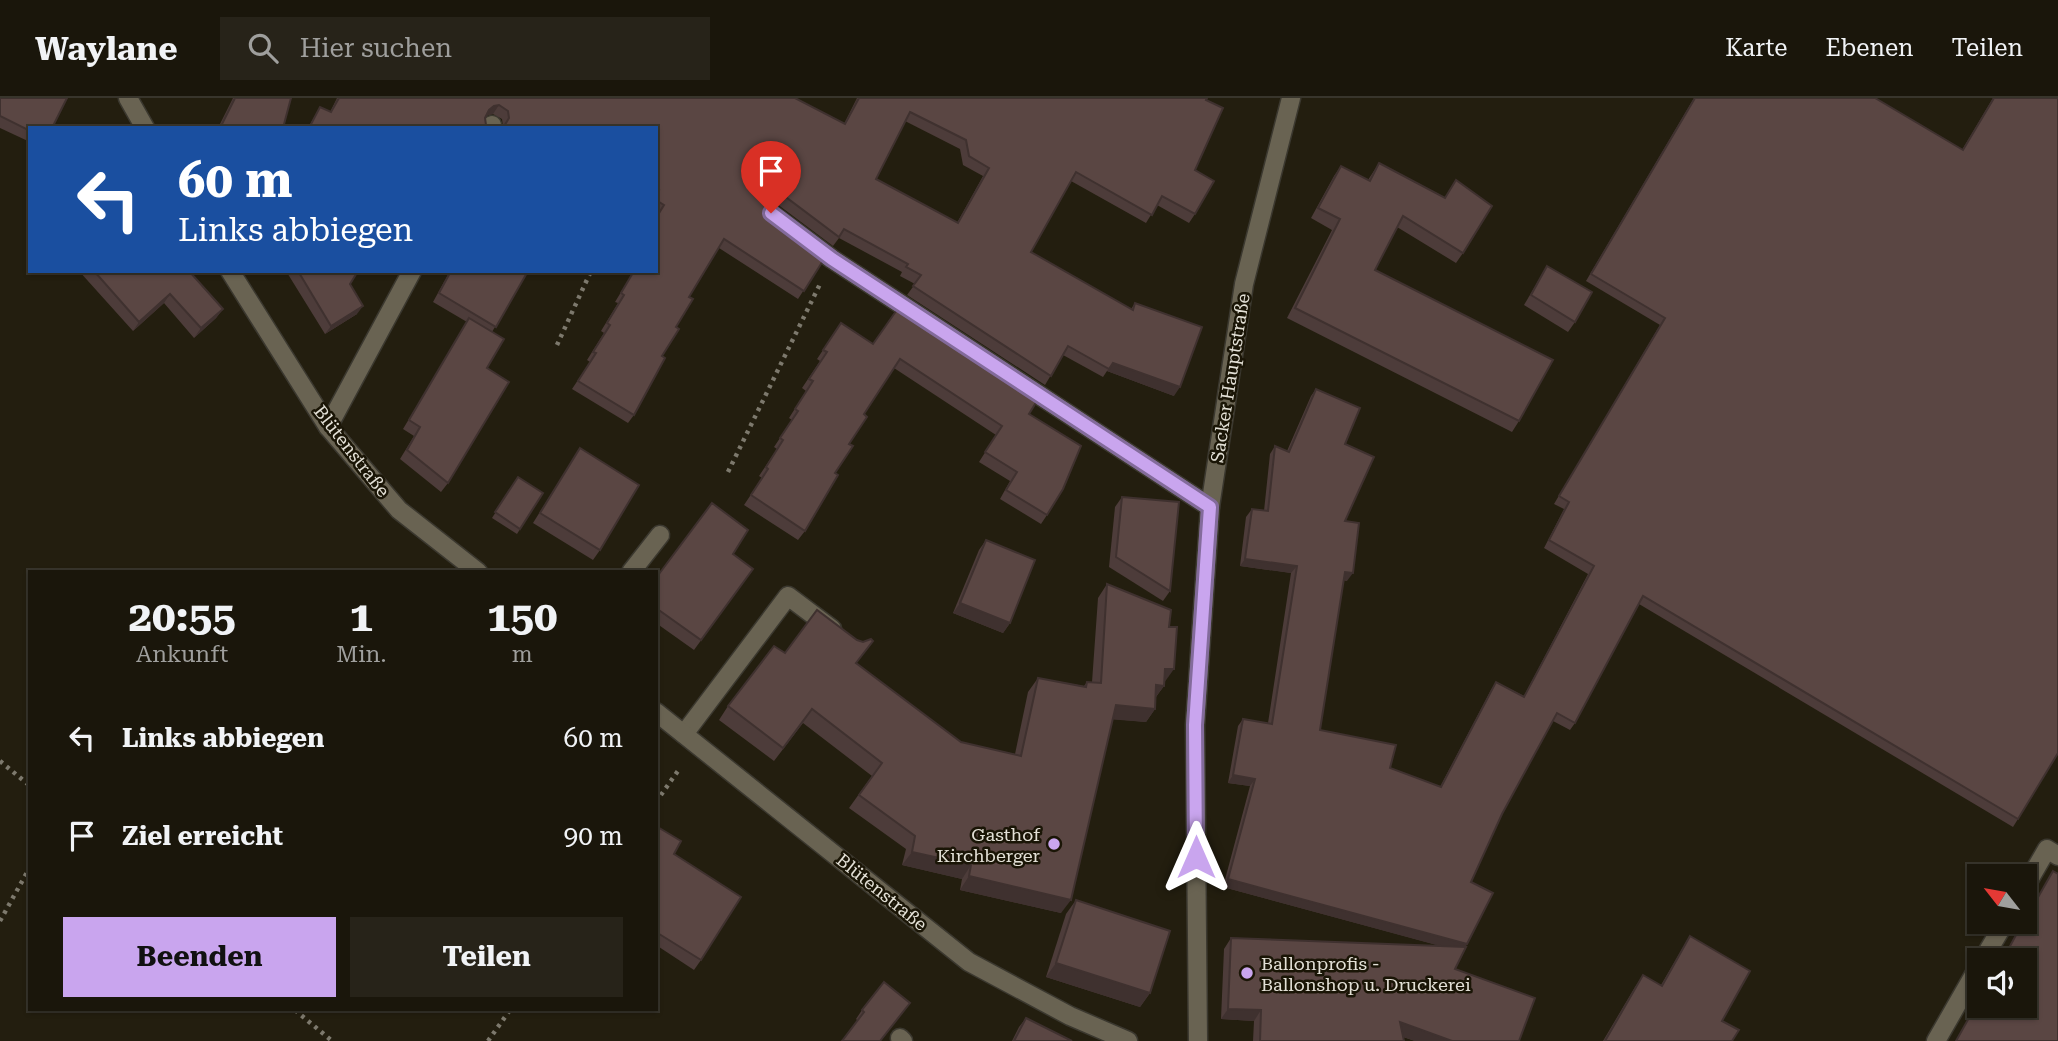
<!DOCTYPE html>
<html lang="de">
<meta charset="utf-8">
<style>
:root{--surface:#1a160b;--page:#272319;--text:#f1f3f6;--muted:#9f9f9d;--line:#38352c;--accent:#c9a5ee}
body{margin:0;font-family:"Roboto Serif",serif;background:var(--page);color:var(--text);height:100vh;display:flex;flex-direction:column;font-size:26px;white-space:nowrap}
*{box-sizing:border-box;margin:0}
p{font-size:23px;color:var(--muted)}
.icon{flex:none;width:38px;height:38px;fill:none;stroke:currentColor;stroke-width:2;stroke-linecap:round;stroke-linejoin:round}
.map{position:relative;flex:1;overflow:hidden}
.drawer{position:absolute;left:28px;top:472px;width:630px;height:441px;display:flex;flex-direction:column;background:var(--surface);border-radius:0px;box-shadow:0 2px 5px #0004,0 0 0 2px var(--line)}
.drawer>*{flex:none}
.hud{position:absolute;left:28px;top:28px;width:630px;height:147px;border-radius:0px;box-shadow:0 2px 5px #0004,0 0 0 2px var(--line);background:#1a4fa0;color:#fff;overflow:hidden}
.needle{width:46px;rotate:301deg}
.controls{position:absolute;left:1967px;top:766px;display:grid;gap:14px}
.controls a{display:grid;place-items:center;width:70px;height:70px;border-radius:0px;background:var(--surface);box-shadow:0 2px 5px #0004,0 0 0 2px var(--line);font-size:35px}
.pin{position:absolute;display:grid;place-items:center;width:60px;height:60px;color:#fff;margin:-72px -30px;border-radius:50% 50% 50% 0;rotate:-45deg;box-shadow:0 0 7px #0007}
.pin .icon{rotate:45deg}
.me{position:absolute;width:77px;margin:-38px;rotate:0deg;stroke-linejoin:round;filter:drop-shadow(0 0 5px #0008)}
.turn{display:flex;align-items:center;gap:24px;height:147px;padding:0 35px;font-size:32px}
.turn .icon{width:91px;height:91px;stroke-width:2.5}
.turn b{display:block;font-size:49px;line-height:60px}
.eta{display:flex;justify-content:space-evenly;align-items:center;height:119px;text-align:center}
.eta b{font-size:42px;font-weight:700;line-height:49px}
.primary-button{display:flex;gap:14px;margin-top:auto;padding:14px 35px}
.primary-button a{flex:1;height:80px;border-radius:0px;background:var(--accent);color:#111;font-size:28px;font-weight:700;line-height:80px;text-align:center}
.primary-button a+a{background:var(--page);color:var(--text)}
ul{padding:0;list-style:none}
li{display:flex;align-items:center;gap:21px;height:98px;padding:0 35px}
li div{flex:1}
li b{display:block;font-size:26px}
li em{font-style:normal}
header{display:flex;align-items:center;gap:42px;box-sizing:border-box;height:98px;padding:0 35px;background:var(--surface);border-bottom:2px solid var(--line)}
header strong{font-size:33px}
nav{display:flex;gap:38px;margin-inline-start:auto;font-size:24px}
.search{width:490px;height:63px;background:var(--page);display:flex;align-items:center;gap:18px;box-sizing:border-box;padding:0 24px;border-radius:0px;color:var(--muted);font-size:26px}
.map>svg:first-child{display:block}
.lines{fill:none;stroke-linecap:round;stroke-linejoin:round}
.lane-casing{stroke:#3b382f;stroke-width:21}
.street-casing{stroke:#3b382f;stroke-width:21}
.path{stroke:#7d796d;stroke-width:4.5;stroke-dasharray:3.5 5;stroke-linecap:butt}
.lane{stroke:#696352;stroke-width:18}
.street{stroke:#696352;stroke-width:18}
.wall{fill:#4d3c3a;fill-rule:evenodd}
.shaded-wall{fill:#3f312f}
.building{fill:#5a4643;stroke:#3f312f;stroke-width:2;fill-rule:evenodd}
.route-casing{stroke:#836b9b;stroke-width:18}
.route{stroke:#c9a5ee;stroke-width:12}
.poi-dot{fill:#c9a5ee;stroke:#1a1506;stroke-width:2.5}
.labels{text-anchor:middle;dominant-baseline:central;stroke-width:5;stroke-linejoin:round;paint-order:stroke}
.street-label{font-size:18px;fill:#e3e0d6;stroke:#1a1506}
.poi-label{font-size:18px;fill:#e3e0d6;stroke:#1a1506;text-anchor:end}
</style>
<header>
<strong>Waylane</strong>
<div class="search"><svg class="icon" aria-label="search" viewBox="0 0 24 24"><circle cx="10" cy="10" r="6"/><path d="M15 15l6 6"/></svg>Hier suchen</div>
<nav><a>Karte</a><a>Ebenen</a><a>Teilen</a></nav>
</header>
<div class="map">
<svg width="2058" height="943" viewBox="0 0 2058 943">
<rect width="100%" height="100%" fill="#231e0f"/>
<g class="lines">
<!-- lane casing -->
<g class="lane-casing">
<g id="lane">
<polyline points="490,30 492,27"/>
<polyline points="770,115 832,161 1210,409"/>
<polyline points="328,329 412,173"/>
<polyline points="631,474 660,437"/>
<polyline points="684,636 788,498 832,531"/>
<polyline points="2025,789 2047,751 2058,758"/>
<polyline points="1982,863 2005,824"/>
<polyline points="900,940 903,943"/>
<polyline points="1936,943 1979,868"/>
</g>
</g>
<!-- street casing -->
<g class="street-casing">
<g id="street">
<polyline points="128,0 145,30"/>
<polyline points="230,173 328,329 399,412 478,474"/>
<polyline points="656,614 969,864 1070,918 1128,943"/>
<polyline points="1198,943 1195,627 1210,409 1244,186 1291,0"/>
</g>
</g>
<!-- path -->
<g class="path">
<polyline points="557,247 591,173"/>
<polyline points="728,374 821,184"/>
<polyline points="0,663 30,688"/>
<polyline points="656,704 680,670"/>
<polyline points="0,823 30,769"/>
<polyline points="295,912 332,943"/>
<polyline points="488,943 510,912"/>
</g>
<!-- lane -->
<use href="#lane" class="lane"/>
<!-- street -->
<use href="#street" class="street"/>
</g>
<!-- wall -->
<g class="wall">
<polygon points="0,0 30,30 30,44 0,30"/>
<polygon points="233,0 291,0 283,30 218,30"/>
<path d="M 337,0 L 795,0 L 844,26 L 857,0 L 1207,0 L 1195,72 L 1195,116 L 1189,125 L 1157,107 L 1146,125 L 1071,83 L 1031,154 L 1131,211 L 1135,205 L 1174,298 L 1107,273 L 1103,279 L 1063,257 L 1045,287 L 907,197 L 915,186 L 900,178 L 902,174 L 839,140 L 833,148 L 777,106 L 771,104 L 765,105 L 766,112 L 826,158 L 798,201 L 719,150 L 689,199 L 662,258 L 634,317 L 628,325 L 572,291 L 590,264 L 587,262 L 604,235 L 601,233 L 618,205 L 615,204 L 632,176 L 628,173 L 656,173 L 656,119 L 658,116 L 656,115 L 656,30 L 503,28 L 502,21 L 493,16 L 488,17 L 485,20 L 486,27 L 490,30 L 308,30 L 320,9 L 330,14 ZM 905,23 L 960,51 L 963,67 L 983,78 L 957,125 L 876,81 Z"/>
<polygon points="1694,0 1875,0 1962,52 1993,0 2058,0 2018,721 2013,729 1639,506 1575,625 1570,632 1553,623 1502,716 1471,784 1467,846 1455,871 1519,943 1415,943 1403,939 1404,943 1253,943 1254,923 1221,921 1224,851 1231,840 1441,848 1223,789 1250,688 1228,685 1238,628 1243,621 1268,625 1291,475 1240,468 1246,419 1252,411 1264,413 1270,356 1275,348 1287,353 1311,298 1316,291 1345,346 1345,423 1347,483 1343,482 1320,632 1390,670 1440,689 1491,592 1496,584 1524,598 1588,476 1544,450 1564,411 1554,406 1660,227 1586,183"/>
<polygon points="1379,65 1463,155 1456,165 1397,129 1375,172 1519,323 1512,334 1287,220 1332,132 1311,120 1334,78 1341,68 1368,82"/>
<polygon points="1547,168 1575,224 1568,234 1524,207"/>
<polygon points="79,173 189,173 223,211 216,220 194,240 164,205 133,233"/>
<polygon points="286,173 358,173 350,186 357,216 325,236"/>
<polygon points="450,173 528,173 492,234 487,270 448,385 441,394 400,361 414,338 403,331 467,224 433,204"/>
<polygon points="841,225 873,246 1029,316 1047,417 1041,426 1000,401 1010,383 979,364 996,337 894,270 864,316 835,375 805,433 798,442 744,407 762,380 759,378 777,351 774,349 792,322 789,320 806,293 802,290 820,263 817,261"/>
<polygon points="580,350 600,452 593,462 533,425"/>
<polygon points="518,379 543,395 517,436 492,420"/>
<polygon points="1122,399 1170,493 1163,503 1109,469 1115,409"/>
<polygon points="986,442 1010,525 1003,535 953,515 979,452"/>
<polygon points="753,471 694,552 656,525 656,480"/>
<polygon points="1107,486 1164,585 1164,588 1156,599 1155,611 1146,624 1113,621 1061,815 960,792 962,781 902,767 906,751 849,710 872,678 803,625 774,663 719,622 728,608 785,555 857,566 961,644 1015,656 1028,594 1038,580 1084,588 1087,584 1092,584 1098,500"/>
<polygon points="656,728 674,756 701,862 694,872 656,847"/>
<polygon points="1076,802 1150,895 1140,909 1046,879 1066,816"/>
<polygon points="1690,838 1722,923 1732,943 1603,943 1635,889 1643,877 1661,887 1682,851"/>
<polygon points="862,912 904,914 858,923 856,921"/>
<polygon points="1026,920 1072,943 1012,943 1019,929"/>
</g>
<!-- shaded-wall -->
<g class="shaded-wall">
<polygon points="499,7 493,16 488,17 483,20 489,12 494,8"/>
<polygon points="777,95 783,97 777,106 771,104 765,105 767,100 771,96"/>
<polygon points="170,196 164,205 133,233 139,224"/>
<polygon points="363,208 357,216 325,236 331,228"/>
<polygon points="223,211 216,220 194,240 201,230"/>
<polygon points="1113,265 1180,289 1174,298 1107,273"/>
<polygon points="1245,461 1297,468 1291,475 1240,468"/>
<polygon points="1345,474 1353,475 1347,483 1340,481"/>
<polygon points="960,505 1010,525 1003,535 953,515"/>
<polygon points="1165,571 1174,571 1164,585"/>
<polygon points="1156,587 1164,588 1154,601"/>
<polygon points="1116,607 1155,611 1146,624 1107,621"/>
<polygon points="1233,677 1255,681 1250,688 1228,685"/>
<polygon points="912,754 971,767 962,781 902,767"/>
<polygon points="969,778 1071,802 1061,815 960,792"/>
<polygon points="1228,781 1467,846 1462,854 1223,789"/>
<polygon points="1056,865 1150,895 1140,909 1046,879"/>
<polygon points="1228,911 1261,912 1254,923 1221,921"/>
<polygon points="1400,924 1452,943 1415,943 1392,935"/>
</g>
<!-- building -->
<g class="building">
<polygon points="0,0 67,0 52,30 30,30 30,33 0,18"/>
<polygon points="235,0 291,0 283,30 220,30"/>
<path d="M 339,0 L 795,0 L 845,26 L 859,0 L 1207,0 L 1206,2 L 1223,10 L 1195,72 L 1214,83 L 1195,116 L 1162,98 L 1152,117 L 1076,74 L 1031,154 L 1133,212 L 1135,205 L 1202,229 L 1180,289 L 1113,265 L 1109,271 L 1068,248 L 1051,278 L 913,188 L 921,177 L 906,169 L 908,166 L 844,131 L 839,139 L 783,97 L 777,95 L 771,96 L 767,100 L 765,106 L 766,112 L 826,158 L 804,193 L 724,141 L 689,199 L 693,201 L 676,229 L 679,231 L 662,258 L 665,260 L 634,317 L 578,283 L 596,255 L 593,254 L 610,227 L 607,225 L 624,197 L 621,195 L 634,173 L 656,173 L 656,120 L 664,107 L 656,102 L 656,96 L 659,92 L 656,90 L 656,30 L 503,30 L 509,20 L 508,13 L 499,7 L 494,8 L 489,12 L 485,20 L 486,27 L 490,30 L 309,30 L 320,9 L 331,14 ZM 910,14 L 966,42 L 969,58 L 989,70 L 958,125 L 876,81 Z"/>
<polygon points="1695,0 1875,0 1963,52 1994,0 2058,0 2058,655 2018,721 1643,498 1575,625 1557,615 1502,716 1471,784 1493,795 1467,846 1228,781 1255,681 1233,677 1243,621 1272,626 1297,468 1245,461 1252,411 1268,413 1275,348 1289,354 1316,291 1360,310 1345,346 1374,359 1345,423 1359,425 1353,475 1345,474 1320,632 1396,647 1390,670 1441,689 1496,584 1524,599 1594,468 1549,442 1569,404 1559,398 1665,220 1591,176"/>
<polygon points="1379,65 1445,100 1456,82 1492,108 1463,155 1403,118 1375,172 1553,262 1519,323 1295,210 1340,121 1318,110 1341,68 1370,83"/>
<polygon points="1547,168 1592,194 1575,224 1531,197"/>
<polygon points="94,173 189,173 223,211 201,230 170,196 139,224"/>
<polygon points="298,173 358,173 350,186 363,208 331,228"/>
<polygon points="451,173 528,173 496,229 439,195"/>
<polygon points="901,206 1040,298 1029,316 1081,348 1063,391 1047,417 1006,392 1017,374 985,354 1002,328 900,261 864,316 867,319 849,346 853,348 835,375 838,377 805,433 751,397 768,371 766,369 783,342 780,340 798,313 795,311 813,283 809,281 827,254 823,252 841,225 873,246"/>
<polygon points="469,220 504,241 487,270 509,284 448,385 407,352 420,329 409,322"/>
<polygon points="580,350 639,387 600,452 540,415"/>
<polygon points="518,379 543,395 520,431 495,414"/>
<polygon points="1122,399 1179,404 1170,493 1116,459"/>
<polygon points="712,405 748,432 733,456 753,471 701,542 656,510 656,480"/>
<polygon points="986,442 1035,462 1010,525 960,505"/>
<polygon points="1107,486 1171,512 1169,529 1177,529 1174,571 1165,571 1164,588 1156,587 1155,611 1116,607 1071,802 969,778 971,767 912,754 915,738 859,697 882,665 812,611 783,650 728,608 774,548 785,555 817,512 857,542 863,544 871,541 873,543 856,565 961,644 1021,658 1038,580 1086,589 1087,584 1101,585"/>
<polygon points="656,728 681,743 674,756 741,799 701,862 656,834 656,782 658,779 656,778"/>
<polygon points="2053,773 2058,776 2058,943 1956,943 1979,902 1979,908 2025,908 2025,863 2002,863 2023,824 2025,824 2025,822"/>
<polygon points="1076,802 1170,833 1150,895 1056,865"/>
<polygon points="1690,838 1750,873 1722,923 1739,932 1732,943 1605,943 1643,877 1662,888"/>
<polygon points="1231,840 1466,849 1455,871 1535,900 1519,943 1452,943 1400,924 1404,943 1260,943 1261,912 1228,911"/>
<polygon points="884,884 910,905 880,943 842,943 864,914 862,912"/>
<polygon points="1026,920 1072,943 1014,943"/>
</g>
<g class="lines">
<!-- route casing -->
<g class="route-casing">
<polyline id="route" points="771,115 832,161 1210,409 1195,627 1196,759"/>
</g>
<!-- route -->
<use href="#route" class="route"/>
</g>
<!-- markers -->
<g class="poi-dot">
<circle cx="1054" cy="746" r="7"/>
<circle cx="1247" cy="875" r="7"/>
</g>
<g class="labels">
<!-- street labels -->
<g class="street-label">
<text transform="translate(1230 280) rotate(-81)">Sacker Hauptstraße</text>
<text transform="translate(352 353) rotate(52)">Blütenstraße</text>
<text transform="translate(882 794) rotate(39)">Blütenstraße</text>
</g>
<!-- poi labels -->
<g class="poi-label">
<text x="1040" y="736">Gasthof<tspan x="1040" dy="21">Kirchberger</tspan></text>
<text x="1261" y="865" text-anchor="start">Ballonprofis -<tspan x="1261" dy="21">Ballonshop u. Druckerei</tspan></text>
</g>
</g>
</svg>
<div class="controls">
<a><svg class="needle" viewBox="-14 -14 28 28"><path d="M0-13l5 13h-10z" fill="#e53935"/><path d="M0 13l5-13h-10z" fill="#9f9f9d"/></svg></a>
<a><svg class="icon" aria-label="sound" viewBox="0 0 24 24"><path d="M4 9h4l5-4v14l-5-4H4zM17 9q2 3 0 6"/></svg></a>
</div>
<div class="pin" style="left:771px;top:115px;background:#d93025"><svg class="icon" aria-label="arrive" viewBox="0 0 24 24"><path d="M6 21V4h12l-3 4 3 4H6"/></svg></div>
<svg class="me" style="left:1196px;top:759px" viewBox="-20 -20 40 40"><path d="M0-17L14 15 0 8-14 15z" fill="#c9a5ee" stroke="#fff" stroke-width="4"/></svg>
<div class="hud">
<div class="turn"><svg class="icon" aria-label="left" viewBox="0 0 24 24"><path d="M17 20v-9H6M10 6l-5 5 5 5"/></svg><div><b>60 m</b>Links abbiegen</div></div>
</div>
<section class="drawer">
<div class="eta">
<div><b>20:55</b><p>Ankunft</p></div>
<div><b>1</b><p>Min.</p></div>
<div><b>150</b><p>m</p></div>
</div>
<ul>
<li><svg class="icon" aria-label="left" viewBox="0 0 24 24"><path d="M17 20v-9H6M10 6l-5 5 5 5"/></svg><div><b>Links abbiegen</b></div><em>60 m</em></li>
<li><svg class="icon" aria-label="arrive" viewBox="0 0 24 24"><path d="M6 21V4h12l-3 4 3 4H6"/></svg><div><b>Ziel erreicht</b></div><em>90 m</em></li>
</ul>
<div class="primary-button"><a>Beenden</a><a>Teilen</a></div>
</section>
</div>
